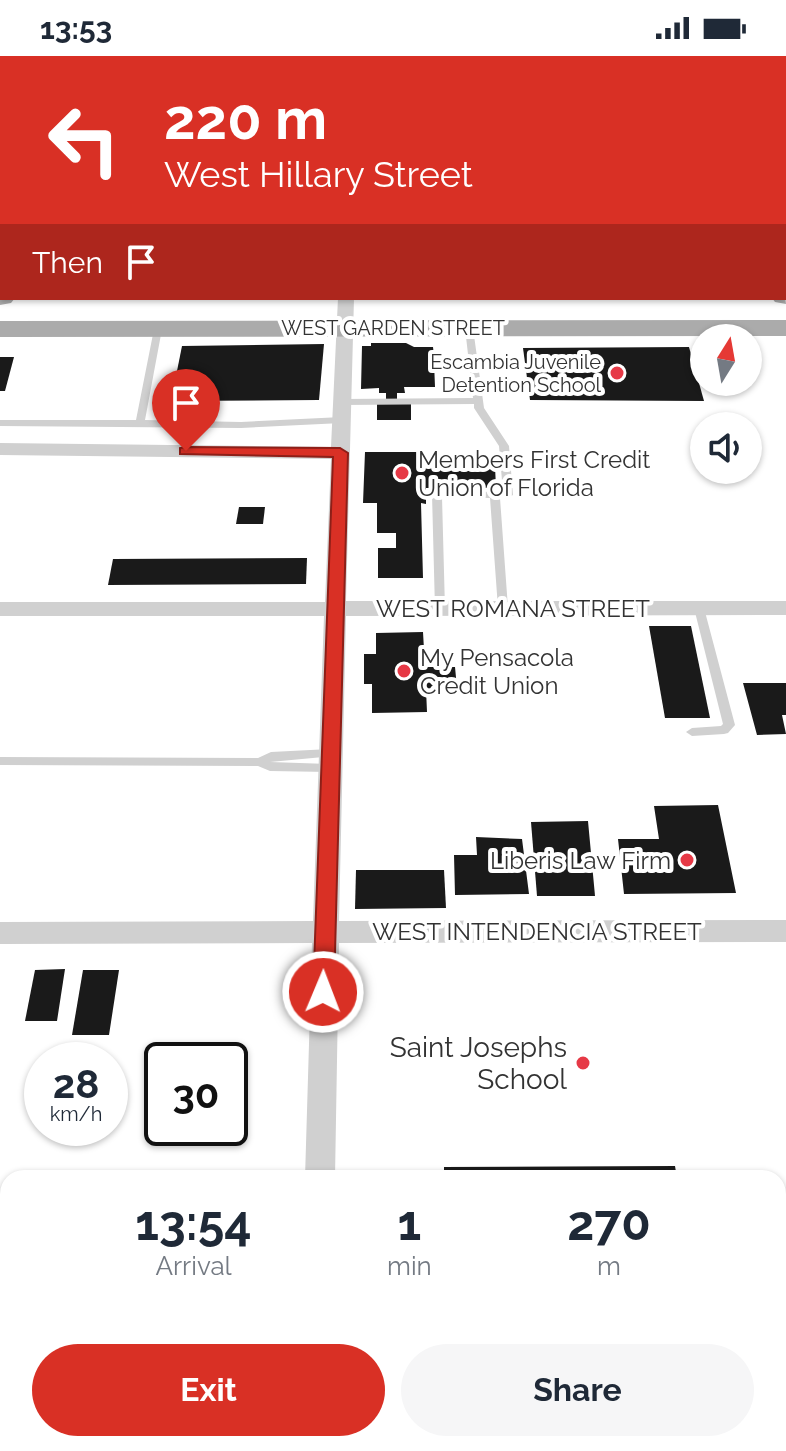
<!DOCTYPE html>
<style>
:root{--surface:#fff;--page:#f6f6f7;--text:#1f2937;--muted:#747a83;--accent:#d93025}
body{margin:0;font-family:Raleway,sans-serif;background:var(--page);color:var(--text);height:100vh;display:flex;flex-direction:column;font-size:30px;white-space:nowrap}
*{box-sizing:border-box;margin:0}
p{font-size:26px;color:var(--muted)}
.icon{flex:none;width:44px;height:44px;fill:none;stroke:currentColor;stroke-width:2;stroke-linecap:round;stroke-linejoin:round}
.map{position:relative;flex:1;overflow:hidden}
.details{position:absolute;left:0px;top:1114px;width:786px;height:282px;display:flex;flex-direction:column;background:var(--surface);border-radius:24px 24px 0 0;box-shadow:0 2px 6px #0004}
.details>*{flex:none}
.top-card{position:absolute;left:0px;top:0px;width:786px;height:244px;box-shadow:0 2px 6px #0004;background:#d93025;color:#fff;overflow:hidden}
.needle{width:52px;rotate:11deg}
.buttons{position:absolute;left:690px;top:268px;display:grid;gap:16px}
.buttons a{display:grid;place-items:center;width:72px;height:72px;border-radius:50%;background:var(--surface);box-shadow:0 2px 6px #0004;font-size:40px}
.speed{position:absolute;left:24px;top:986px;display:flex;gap:16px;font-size:40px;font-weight:700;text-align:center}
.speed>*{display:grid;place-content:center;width:104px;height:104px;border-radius:50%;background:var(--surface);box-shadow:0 2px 6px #0004;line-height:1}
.speed small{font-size:20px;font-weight:400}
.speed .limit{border:4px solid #111;border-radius:12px;background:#fff;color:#111}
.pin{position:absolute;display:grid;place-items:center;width:68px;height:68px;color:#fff;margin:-82px -34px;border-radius:50% 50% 50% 0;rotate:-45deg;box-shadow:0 0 8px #0007}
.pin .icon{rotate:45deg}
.me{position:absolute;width:88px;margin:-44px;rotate:1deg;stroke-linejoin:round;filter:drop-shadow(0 0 6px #0008)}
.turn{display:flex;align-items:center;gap:28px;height:168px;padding:0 32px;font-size:36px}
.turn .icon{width:104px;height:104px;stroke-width:2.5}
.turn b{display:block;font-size:56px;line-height:68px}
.then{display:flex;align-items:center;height:76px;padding:0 32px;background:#0003;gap:16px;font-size:30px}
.eta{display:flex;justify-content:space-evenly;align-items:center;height:136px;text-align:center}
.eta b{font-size:48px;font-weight:700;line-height:56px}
.action{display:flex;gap:16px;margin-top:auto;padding:16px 32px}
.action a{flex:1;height:92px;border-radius:48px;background:var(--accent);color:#fff;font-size:32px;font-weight:700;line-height:92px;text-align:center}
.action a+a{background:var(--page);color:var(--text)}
.status{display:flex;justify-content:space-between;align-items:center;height:56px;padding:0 40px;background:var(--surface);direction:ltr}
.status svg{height:22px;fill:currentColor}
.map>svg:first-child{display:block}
.building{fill:#1a1a1a}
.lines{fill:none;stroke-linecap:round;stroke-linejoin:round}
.service{fill:#d0d0d0;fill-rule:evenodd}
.minor{fill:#d0d0d0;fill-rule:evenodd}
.tertiary{fill:#d0d0d0;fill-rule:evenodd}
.primary{fill:#ababab;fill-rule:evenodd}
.route{fill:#d93025;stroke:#8d1f18;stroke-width:2}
.poi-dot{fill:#e63946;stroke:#fff;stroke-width:3}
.labels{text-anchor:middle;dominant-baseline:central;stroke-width:8;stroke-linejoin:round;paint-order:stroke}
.far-street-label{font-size:20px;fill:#333;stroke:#fff}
.far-poi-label{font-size:20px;fill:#333;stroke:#fff;text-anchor:end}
.poi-label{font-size:24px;fill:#333;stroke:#fff;text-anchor:start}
.street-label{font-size:24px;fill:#333;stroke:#fff}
.near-poi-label{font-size:28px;fill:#333;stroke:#fff;text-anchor:end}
</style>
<div class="status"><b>13:53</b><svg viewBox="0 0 49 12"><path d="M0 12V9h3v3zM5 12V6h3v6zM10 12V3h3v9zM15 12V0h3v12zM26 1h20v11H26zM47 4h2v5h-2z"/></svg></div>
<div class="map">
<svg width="786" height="1395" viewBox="0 0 786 1395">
<rect width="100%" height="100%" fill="#fff"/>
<!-- building -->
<g class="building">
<polygon points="371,287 406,287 414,291 433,291 434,300 447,300 447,306 434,306 435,331 404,331 405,337 397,337 397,343 411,343 411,364 377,364 377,343 386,343 386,337 379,337 379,332 361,333 362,290 371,290"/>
<polygon points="324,288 319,344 171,345 182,290"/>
<polygon points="689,291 704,345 530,344 523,292"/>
<polygon points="0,301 14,301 5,335 0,335"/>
<polygon points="365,396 425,396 425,409 495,410 496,432 426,432 426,448 421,447 423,522 378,522 378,492 396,492 396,477 377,477 377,447 363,447"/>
<polygon points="239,451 265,451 263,468 236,468"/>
<polygon points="307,502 306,528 108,529 113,503"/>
<polygon points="649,570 691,570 710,662 665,662"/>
<polygon points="423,576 425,611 455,611 457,632 426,633 427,656 372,657 372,628 364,628 364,598 376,598 376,577"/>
<polygon points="743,627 786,627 786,659 782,659 786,678 757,679"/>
<polygon points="718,749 736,837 624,838 618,783 659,783 654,750"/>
<polygon points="588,765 595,840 537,840 531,766"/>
<polygon points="476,781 522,783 529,838 455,839 454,799 477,799"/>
<polygon points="356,814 444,814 446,852 355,853"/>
<polygon points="65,913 57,965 25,965 35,914"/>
<polygon points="83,914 119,914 109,979 72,979"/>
<polygon points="675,1110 677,1122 444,1122 444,1111"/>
</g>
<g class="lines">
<!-- service -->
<g class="service">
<polygon points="469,269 473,272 484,352 509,390 513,439 508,442 500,442 508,552 503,556 498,552 490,442 442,441 445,553 440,557 435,553 432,438 437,435 503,436 499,390 474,352 474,348 342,349 337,346 342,343 473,342 465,272"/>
<polygon points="158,270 162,273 145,364 241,366 342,361 347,364 342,367 241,372 0,370 0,364 136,364 154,273"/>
<polygon points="699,548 704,552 735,669 728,677 724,678 692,680 686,676 692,672 721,670 723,668 694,552"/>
<polygon points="330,693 334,694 336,697 334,700 270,706 329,708 335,712 329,716 270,715 258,710 0,709 0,701 258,702 271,696"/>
</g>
<!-- minor -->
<g class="minor">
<polygon points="77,0 91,0 76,2"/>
<rect x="348" y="0" width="14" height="2"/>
<polygon points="571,0 585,0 586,2 572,2"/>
<rect x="784" y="86" width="2" height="8"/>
<rect x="0" y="87" width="2" height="8"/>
<polygon points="0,225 2,225 0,240"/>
<polygon points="338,242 354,242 346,545 786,545 786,559 346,560 339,865 786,864 786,886 339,887 335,1122 305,1122 312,887 0,888 0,866 313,865 324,560 0,560 0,546 325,546 331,403 0,399 0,387 331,391"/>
<rect x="300" y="1388" width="34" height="7"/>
</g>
<!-- tertiary -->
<g class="tertiary">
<rect x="0" y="1335" width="8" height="42"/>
<rect x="778" y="1340" width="8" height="44"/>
</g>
<!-- primary -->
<g class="primary">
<polygon points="784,232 786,248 775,246 772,242 784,242"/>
<polygon points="0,233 2,242 15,242 11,247 0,249"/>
<polygon points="786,264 786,280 0,281 0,265"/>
</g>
</g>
<!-- route -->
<polygon class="route" points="186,391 340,392 348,397 334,936 331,942 323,945 316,942 313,936 333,401 180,398 180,392"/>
<!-- markers -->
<g class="poi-dot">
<circle cx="617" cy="317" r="8"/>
<circle cx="402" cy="417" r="8"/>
<circle cx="404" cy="615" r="8"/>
<circle cx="687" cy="804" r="8"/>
<circle cx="583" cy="1007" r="8"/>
</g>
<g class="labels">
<!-- far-street labels -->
<g class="far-street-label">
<text x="393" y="272">WEST GARDEN STREET</text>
</g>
<!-- far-poi labels -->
<g class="far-poi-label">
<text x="601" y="306">Escambia Juvenile<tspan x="601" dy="23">Detention School</tspan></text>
</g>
<!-- poi labels -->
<g class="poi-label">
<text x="418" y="403">Members First Credit<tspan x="418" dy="28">Union of Florida</tspan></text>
<text x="420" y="601">My Pensacola<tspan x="420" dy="28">Credit Union</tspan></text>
<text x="671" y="804" text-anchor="end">Liberis Law Firm</text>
</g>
<!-- street labels -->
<g class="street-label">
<text x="513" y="552">WEST ROMANA STREET</text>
<text x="537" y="875">WEST INTENDENCIA STREET</text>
</g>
<!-- near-poi labels -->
<g class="near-poi-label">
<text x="567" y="991">Saint Josephs<tspan x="567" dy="32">School</tspan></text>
</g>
</g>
</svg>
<div class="buttons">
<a><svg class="needle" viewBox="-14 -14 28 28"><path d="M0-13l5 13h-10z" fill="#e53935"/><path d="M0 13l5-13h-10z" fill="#747a83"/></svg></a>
<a><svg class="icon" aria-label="sound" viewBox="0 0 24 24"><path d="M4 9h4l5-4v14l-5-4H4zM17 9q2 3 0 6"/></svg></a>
</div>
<div class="speed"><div>28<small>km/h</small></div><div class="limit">30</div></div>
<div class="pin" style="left:186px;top:395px;background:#d93025"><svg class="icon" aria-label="arrive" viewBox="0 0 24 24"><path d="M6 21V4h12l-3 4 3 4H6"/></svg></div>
<svg class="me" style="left:323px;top:936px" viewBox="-20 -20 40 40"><circle r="17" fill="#d93025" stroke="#fff" stroke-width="3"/><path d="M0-11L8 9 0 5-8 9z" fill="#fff"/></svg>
<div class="top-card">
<div class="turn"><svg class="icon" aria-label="left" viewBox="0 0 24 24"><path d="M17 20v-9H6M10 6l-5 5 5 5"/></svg><div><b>220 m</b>West Hillary Street</div></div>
<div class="then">Then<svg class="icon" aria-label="arrive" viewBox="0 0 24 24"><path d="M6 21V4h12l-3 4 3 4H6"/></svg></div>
</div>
<section class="details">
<div class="eta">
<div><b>13:54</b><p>Arrival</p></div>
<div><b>1</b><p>min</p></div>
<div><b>270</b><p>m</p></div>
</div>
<div class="action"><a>Exit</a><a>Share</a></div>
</section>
</div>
